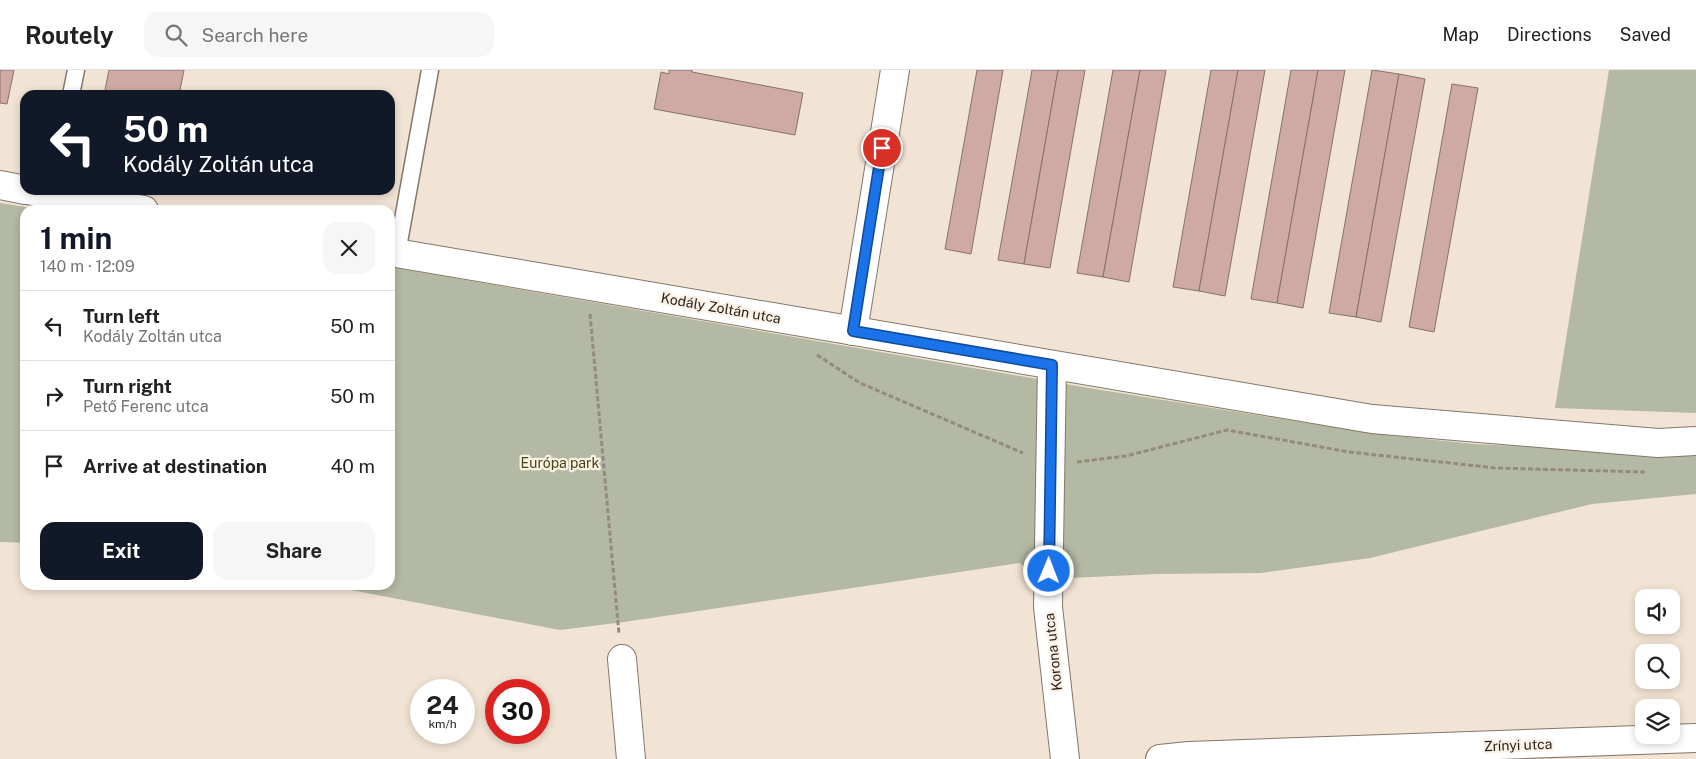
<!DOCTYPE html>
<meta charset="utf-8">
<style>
:root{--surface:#fff;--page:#f6f6f6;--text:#222;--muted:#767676;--line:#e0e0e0;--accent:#111827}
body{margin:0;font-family:"Public Sans",sans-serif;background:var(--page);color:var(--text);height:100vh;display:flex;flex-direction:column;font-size:19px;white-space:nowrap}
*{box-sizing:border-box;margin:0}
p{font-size:16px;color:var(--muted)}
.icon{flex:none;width:28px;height:28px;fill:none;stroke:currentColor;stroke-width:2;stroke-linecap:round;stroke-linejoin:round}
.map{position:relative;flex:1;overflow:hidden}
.panel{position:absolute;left:20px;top:135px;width:375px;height:385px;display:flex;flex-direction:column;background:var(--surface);border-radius:15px;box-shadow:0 2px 8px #0003}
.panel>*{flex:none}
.banner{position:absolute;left:20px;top:20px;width:375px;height:105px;border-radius:15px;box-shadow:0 2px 8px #0003;background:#111827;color:#fff;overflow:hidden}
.fabs{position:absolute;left:1635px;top:519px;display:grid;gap:10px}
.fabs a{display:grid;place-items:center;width:45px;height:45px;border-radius:10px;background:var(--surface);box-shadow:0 2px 8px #0003;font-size:25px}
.speed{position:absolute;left:410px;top:609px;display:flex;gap:10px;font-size:25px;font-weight:700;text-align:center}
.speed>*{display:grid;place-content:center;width:65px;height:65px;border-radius:50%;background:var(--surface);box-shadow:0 2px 8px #0003;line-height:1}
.speed small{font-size:12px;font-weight:400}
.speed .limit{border:8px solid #d22;background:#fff;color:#111}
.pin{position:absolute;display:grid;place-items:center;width:42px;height:42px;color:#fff;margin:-21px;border:2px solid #fff;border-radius:50%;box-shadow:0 1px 5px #0007}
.me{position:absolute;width:55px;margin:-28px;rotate:1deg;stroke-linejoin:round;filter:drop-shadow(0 0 4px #0008)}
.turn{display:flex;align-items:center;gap:18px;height:105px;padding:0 20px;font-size:22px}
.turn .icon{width:65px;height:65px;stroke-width:2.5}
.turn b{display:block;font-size:35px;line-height:42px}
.round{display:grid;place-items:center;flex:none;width:52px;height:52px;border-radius:15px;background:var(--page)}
.overview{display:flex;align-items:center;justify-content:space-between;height:85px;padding:0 20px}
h1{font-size:30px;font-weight:700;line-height:38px;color:var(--accent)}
.cta{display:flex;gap:10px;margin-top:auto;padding:10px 20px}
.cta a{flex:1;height:58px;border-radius:15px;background:var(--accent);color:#fff;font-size:20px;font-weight:700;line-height:58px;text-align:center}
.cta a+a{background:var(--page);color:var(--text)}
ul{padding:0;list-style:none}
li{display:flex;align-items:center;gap:15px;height:70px;padding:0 20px;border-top:1px solid var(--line)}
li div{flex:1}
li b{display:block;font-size:19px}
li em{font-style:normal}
header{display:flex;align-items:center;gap:30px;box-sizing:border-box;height:70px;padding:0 25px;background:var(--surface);border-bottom:1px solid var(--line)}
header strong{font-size:24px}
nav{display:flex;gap:28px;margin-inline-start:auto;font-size:18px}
.search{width:350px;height:45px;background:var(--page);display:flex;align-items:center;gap:12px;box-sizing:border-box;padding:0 18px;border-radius:15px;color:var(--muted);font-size:19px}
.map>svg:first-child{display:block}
.green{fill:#b4b9a3}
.building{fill:#cfaaa3;stroke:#85716e}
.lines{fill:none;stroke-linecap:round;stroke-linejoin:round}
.service-casing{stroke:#847769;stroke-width:19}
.minor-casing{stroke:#847769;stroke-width:30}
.tertiary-casing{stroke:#847769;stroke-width:30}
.path{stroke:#948a7f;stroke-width:3;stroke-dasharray:5 2.5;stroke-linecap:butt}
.service{stroke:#fff;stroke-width:16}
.minor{stroke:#fff;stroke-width:28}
.tertiary{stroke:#fff;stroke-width:28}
.route-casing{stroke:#114b97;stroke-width:12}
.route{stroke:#1a73e8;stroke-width:9}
.labels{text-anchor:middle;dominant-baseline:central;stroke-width:4.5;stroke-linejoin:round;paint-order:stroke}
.street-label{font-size:14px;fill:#241f19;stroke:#fdf1e5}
.park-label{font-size:14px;fill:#3d4511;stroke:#fdf1e5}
</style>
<header>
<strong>Routely</strong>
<div class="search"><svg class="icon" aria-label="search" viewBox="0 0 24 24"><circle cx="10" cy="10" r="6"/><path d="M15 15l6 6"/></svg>Search here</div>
<nav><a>Map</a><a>Directions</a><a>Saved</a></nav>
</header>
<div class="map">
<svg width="1696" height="689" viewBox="0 0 1696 689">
<rect width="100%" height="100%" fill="#f2e4d4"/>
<!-- green -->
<g class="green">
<polygon points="1609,0 1696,0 1696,343 1555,338"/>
<polygon points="0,133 45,140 25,140 25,473 0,472"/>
<polygon points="390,197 1089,318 1369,363 1474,374 1660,383 1696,381 1696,424 1592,434 1370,488 1261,503 1157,504 1069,508 1034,506 1020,493 624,552 560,560 325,515 390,515"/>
</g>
<!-- building -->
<g class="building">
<polygon points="0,0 14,0 7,34 0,33"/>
<polygon points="109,0 184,0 180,20 197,23 197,25 104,25"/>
<polygon points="669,0 692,0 692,2 803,23 795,65 654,39 661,2 669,4"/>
<polygon points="977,0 1003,0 971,184 945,179"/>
<polygon points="1032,0 1058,0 1024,194 998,190"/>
<polygon points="1058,0 1085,0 1050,198 1024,194"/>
<polygon points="1113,0 1140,0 1103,207 1077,203"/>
<polygon points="1140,0 1166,0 1129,212 1103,207"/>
<polygon points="1211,0 1238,0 1199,221 1173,217"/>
<polygon points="1238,0 1265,0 1225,226 1199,221"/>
<polygon points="1291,0 1318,0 1277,233 1251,229"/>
<polygon points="1318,0 1345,0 1303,238 1277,233"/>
<polygon points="1372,0 1399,4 1356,247 1329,243"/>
<polygon points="1399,4 1425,9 1381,252 1356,247"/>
<polygon points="1452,14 1478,18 1434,262 1409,257"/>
</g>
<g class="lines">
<!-- service casing -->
<g class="service-casing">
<g id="service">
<polyline points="71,25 76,0"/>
<polyline points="397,183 430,0"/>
</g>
</g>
<!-- minor casing -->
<g class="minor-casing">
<g id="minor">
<polyline points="853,261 895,0"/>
<polyline points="1052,295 1048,537 1065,689"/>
<polyline points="622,589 631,689"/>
</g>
</g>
<!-- tertiary casing -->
<g class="tertiary-casing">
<g id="tertiary">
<polyline points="0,115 25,120"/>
<polyline points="27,120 144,140"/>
<polyline points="390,182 1372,349 1658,373 1696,371"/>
<polyline points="1160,689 1189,686 1696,668"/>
</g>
</g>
<!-- path -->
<g class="path">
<polyline points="590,244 619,564"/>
<polyline points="817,285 860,313 1023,383"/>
<polyline points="1077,392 1126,386 1227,360 1349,382 1496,398 1645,402"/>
</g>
<!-- service -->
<use href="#service" class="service"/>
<!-- minor -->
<use href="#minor" class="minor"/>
<!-- tertiary -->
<use href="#tertiary" class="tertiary"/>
</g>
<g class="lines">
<!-- route casing -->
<g class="route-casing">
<polyline id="route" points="882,78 853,261 1052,295 1049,501"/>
</g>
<!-- route -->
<use href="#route" class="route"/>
</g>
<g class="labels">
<!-- street labels -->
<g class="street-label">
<text transform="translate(721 238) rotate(10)">Kodály Zoltán utca</text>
<text transform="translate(1053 582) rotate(-96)">Korona utca</text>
<text transform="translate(1518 675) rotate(-2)">Zrínyi utca</text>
</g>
<!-- park labels -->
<g class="park-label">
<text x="560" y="393">Európa park</text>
</g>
</g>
</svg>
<div class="fabs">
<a><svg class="icon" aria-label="sound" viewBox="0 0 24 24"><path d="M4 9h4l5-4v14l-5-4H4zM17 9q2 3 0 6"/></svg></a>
<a><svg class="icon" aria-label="search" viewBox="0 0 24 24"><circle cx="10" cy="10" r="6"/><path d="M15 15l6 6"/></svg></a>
<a><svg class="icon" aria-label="layers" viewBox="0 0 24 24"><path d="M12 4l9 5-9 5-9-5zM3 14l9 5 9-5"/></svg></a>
</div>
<div class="speed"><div>24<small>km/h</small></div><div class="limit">30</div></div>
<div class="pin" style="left:882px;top:78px;background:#d93025"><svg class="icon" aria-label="arrive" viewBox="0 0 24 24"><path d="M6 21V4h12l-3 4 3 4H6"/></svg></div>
<svg class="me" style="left:1049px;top:501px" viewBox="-20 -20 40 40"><circle r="17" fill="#1a73e8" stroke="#fff" stroke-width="3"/><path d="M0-11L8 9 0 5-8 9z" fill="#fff"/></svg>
<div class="banner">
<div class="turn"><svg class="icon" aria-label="left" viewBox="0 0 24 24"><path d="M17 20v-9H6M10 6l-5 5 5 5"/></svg><div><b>50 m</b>Kodály Zoltán utca</div></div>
</div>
<section class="panel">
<div class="overview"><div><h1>1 min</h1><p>140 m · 12:09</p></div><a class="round"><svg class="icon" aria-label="close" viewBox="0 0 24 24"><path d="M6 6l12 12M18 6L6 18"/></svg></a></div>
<ul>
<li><svg class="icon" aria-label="left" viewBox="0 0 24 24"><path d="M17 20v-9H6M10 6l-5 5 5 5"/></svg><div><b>Turn left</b><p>Kodály Zoltán utca</p></div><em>50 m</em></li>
<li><svg class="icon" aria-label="right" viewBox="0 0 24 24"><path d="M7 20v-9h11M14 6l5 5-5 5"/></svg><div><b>Turn right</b><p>Pető Ferenc utca</p></div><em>50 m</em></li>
<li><svg class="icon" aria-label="arrive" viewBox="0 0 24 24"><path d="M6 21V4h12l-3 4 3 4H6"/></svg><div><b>Arrive at destination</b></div><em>40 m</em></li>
</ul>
<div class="cta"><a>Exit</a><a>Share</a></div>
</section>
</div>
